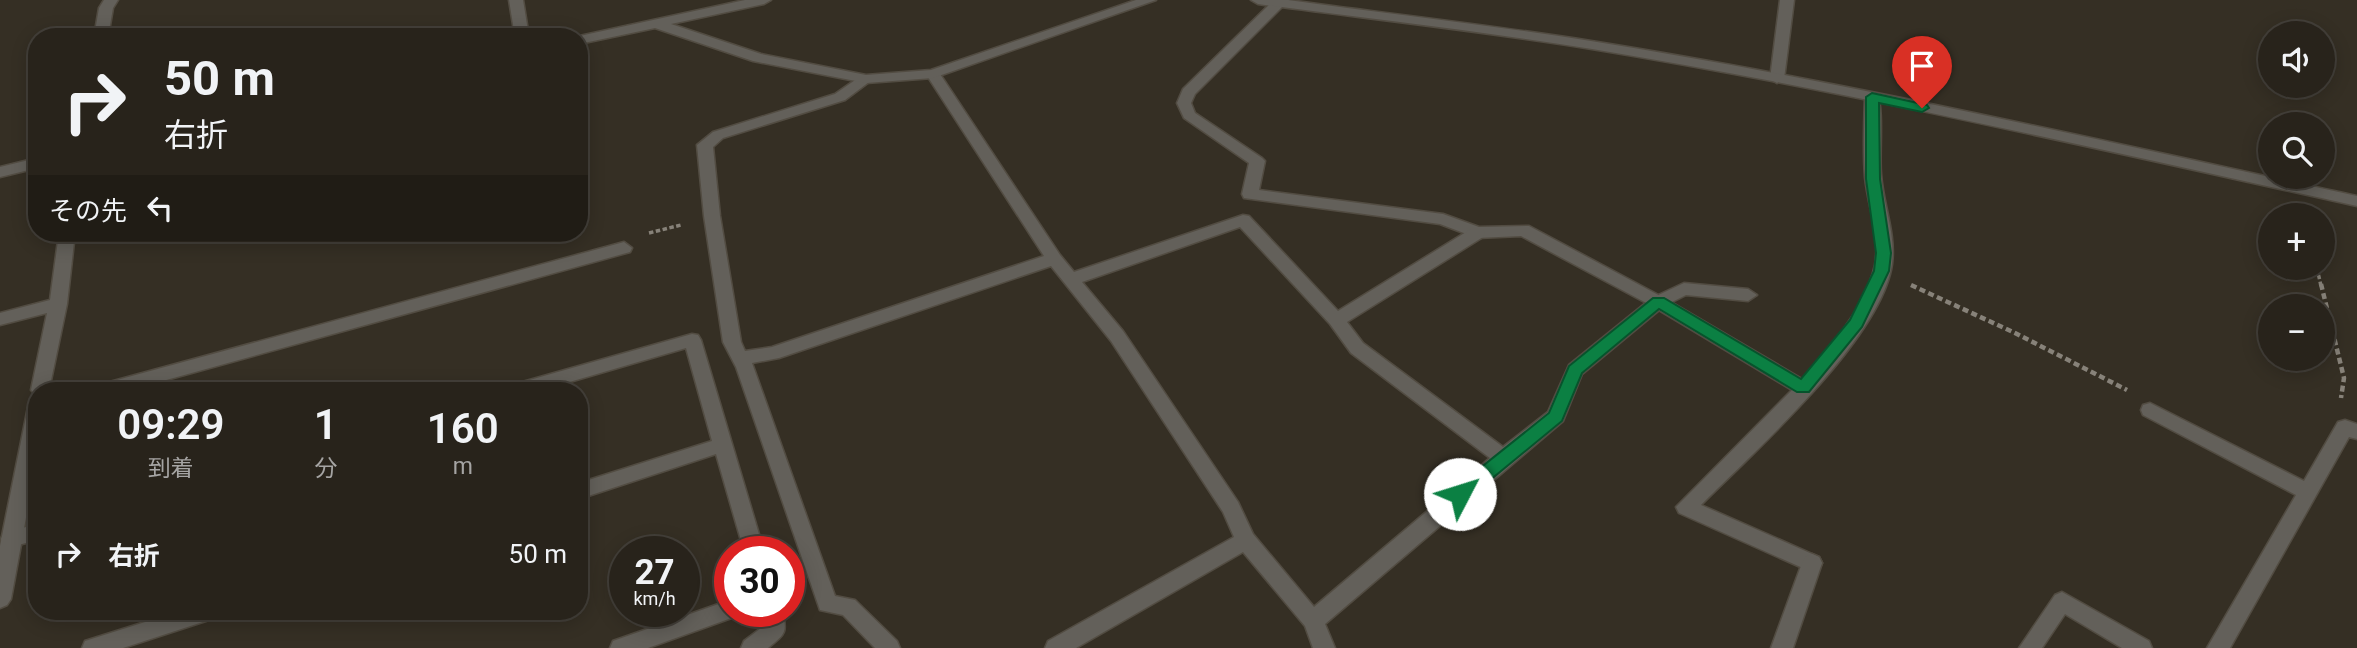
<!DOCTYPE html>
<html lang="ja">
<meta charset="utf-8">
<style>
:root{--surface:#28231b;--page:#342f28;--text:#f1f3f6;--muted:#a5a4a3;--line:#44403a}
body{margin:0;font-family:Roboto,"Noto Sans JP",sans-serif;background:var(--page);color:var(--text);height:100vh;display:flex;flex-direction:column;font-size:26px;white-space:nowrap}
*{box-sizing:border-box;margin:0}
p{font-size:23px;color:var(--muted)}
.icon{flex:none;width:38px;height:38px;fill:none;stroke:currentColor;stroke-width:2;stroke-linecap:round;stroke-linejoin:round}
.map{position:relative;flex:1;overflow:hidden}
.sheet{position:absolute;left:28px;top:382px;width:560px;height:238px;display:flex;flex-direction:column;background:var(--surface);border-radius:28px;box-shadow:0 4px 18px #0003,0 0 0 2px var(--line)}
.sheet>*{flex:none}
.top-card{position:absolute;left:28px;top:28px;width:560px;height:214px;border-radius:28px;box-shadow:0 4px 18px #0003,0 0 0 2px var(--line);background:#28231b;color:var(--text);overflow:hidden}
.fabs{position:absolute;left:2258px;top:21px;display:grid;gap:14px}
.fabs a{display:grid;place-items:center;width:77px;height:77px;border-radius:50%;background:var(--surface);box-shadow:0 4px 18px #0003,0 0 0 2px var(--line);font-size:35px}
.speed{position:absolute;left:609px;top:536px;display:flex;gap:14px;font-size:35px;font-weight:700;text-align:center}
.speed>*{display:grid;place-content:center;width:91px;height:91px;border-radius:50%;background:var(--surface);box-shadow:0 4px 18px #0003,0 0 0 2px var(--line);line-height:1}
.speed small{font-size:18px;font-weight:400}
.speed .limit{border:10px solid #d22;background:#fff;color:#111}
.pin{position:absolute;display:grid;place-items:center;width:60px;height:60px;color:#fff;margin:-72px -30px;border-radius:50% 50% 50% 0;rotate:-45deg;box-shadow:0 0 7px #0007}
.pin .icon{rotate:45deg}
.me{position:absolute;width:77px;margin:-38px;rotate:50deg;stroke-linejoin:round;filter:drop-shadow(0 0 5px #0008)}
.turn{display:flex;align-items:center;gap:24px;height:147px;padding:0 21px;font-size:32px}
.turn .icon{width:91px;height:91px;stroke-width:2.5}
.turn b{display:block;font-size:49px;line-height:60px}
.then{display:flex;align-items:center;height:66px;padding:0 21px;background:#0003;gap:14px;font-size:26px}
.eta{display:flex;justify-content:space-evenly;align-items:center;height:119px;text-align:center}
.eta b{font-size:42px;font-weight:600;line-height:49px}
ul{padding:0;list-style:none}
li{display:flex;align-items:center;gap:21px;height:105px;padding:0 21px}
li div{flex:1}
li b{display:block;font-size:26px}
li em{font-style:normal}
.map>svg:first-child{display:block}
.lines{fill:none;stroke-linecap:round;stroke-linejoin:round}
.service-casing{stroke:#524c42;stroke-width:3}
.minor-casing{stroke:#524c42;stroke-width:3}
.tertiary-casing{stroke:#524c42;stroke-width:3}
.path-far1{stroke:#878279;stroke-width:3.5;stroke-dasharray:4.5 2.5;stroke-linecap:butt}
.path{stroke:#878279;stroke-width:4.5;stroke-dasharray:6 3.5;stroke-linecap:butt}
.service{fill:#63605a;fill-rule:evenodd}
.minor{fill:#63605a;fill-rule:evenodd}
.tertiary{fill:#63605a;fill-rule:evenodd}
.route{fill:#0b8043;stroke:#07532c;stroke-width:2}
</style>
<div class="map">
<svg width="2357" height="648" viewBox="0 0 2357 648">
<rect width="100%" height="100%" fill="#352f24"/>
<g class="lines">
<!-- service casing -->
<g class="service-casing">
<g id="service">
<polygon points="509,0 523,0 529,37 515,37"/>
<path d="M 1274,0 L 1289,0 L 1195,94 L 1191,103 L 1195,113 L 1262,158 L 1265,161 L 1259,190 L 1443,214 L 1479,227 L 1529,226 L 1664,298 L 1802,379 C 1830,348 1861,313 1873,273 C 1883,242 1868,208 1865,177 C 1863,151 1864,124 1865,97 L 1872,93 L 1877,94 C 1884,108 1879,155 1881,174 C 1883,204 1896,233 1892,264 C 1882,338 1754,452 1701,505 L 1819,557 L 1822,563 L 1819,569 L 1812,572 L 1805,569 L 1679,513 L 1676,507 L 1792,390 L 1652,306 L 1521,236 L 1477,238 L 1440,224 L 1244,198 L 1242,194 L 1249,163 L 1184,118 L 1177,103 L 1183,89 Z"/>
<polygon points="1780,0 1794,0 1784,79 1777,83 1770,79"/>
<polygon points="692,334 698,335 701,340 764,551 744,551 716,454 579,499 579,483 712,441 686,348 542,390 510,390 513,385 519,383"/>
<polygon points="37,524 37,540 11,547 4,545 1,539 4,533"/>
<polygon points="730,600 730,611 740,611 737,616 648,648 610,648 613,641"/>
<polygon points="180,611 219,611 215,618 123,648 82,648 85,641"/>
<path d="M 762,611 L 782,611 C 788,633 785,634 768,648 L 741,648 L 744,641 L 765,625 Z"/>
</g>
</g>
<!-- minor casing -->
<g class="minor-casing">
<g id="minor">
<polygon points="104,0 118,0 113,8 108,37 94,37 99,8"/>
<path d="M 1251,0 L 1288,0 C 1389,14 1490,25 1591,41 C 1848,82 2103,141 2357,196 L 2357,206 C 2103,150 1849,91 1592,49 C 1481,31 1369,19 1258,4 Z"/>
<path d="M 933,70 L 938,71 L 1060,255 L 1074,272 L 1243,215 L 1249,216 L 1338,311 L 1471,229 L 1483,229 L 1485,233 L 1483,237 L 1347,322 L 1363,343 L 1503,447 L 1548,412 L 1569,365 L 1652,298 L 1684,283 L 1748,289 L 1757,295 L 1748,301 L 1686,295 L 1664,306 L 1582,374 L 1563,421 L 1325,624 L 1335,648 L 1313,648 L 1305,626 L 1243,552 L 1076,648 L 1045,648 L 1048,641 L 1234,537 L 1223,512 L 1111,341 L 1051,266 L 779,358 L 752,363 L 835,596 L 855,600 L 897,641 L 900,648 L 875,648 L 843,615 L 820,610 L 736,367 L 723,342 L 704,216 L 697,145 L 713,132 L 835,94 L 861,76 L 871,76 L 873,79 L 845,100 L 723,138 L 713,147 L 720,216 L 741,342 L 745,351 L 772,347 L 1044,256 L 926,74 ZM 1240,227 L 1330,324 L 1351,353 L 1490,458 L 1314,607 L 1253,534 L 1238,502 L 1123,331 L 1082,282 Z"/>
<polygon points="59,233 75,233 67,304 49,390 37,390 37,396 31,390 47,313 0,325 0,313 50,300"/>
<polygon points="624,242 632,248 630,252 130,390 97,390 100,385 106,383"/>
<polygon points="37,400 37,458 11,599 7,605 0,608 0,546 28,407 30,402"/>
<polygon points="2150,403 2304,481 2338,422 2345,420 2357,424 2357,439 2349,437 2230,648 2207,648 2296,495 2143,415 2141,410 2143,405"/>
<polygon points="1812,554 1819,557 1822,563 1793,648 1771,648 1802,563 1805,557"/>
<polygon points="2062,592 2149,641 2152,648 2122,648 2065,614 2042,648 2019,648 2055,595"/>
</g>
</g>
<!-- tertiary casing -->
<g class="tertiary-casing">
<g id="tertiary">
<polygon points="745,0 771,0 764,4 671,24 761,54 866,75 931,70 1136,0 1156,0 933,78 866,83 753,61 655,28 579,44 579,37 575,37"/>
<polygon points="37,158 37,168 0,177 0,167"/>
</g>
</g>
<!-- path-far1 -->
<g class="path-far1">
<polyline points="649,233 681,225"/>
<polyline points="2317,268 2321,286"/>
</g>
<!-- path -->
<g class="path">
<polyline points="2321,284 2344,378 2341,398"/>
<polyline points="1911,285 2015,333 2127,390"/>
</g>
<!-- service -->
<use href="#service" class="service"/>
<!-- minor -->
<use href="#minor" class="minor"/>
<!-- tertiary -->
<use href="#tertiary" class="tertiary"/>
</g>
<!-- route -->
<polygon class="route" points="1872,93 1927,105 1929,108 1922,112 1879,103 1880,179 1891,253 1889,271 1862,327 1809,392 1797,392 1659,309 1582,373 1562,421 1467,499 1460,501 1454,499 1451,494 1454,489 1549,413 1569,366 1653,298 1664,298 1801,379 1850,320 1874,271 1876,253 1866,179 1866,97"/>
</svg>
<div class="fabs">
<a><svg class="icon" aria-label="sound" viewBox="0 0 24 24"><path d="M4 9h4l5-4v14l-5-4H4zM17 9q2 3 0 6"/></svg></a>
<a><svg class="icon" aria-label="search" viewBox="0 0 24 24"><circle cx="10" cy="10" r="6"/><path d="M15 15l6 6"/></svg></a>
<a>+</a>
<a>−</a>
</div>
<div class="speed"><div>27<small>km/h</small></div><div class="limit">30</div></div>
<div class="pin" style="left:1922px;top:108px;background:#d93025"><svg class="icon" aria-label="arrive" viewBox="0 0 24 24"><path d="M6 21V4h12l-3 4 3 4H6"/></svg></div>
<svg class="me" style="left:1460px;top:494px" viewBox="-20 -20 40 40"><circle r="19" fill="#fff"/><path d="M0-13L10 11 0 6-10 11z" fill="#0b8043"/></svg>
<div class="top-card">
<div class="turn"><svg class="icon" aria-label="right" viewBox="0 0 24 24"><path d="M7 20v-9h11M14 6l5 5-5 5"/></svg><div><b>50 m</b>右折</div></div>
<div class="then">その先<svg class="icon" aria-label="left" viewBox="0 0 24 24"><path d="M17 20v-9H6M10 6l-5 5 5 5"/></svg></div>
</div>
<section class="sheet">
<div class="eta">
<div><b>09:29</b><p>到着</p></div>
<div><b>1</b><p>分</p></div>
<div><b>160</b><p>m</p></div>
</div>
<ul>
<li><svg class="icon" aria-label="right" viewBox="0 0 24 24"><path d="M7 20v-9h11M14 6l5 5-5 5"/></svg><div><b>右折</b></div><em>50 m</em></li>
</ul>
</section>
</div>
